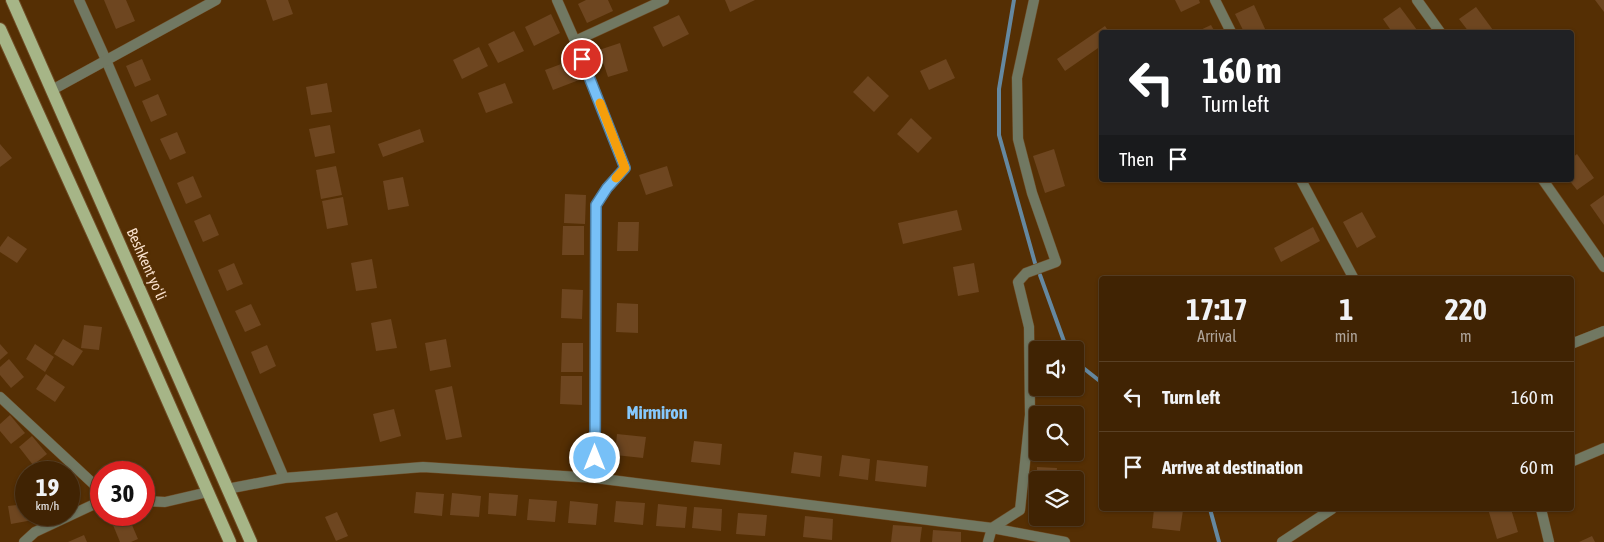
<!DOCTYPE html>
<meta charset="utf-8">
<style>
:root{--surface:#402303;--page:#472b0d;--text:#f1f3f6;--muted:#aea49a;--line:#594025}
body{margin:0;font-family:"Asap Condensed",sans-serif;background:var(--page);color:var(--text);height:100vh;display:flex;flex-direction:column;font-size:19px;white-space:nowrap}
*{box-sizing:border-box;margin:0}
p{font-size:16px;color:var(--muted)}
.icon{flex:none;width:28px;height:28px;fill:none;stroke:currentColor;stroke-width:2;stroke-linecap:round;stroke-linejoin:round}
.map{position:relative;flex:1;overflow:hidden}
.panel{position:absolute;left:1099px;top:276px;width:475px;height:235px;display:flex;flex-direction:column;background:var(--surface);border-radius:5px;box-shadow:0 1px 4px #0004,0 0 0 1px var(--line)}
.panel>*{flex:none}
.top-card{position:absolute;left:1099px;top:30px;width:475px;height:152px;border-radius:5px;box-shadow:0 1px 4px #0004,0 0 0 1px var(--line);background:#202124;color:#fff;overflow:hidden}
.controls{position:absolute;left:1029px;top:341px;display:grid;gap:10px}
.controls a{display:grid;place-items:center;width:55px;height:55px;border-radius:5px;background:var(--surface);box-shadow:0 1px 4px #0004,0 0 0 1px var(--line);font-size:25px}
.speed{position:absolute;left:15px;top:461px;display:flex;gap:10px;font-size:25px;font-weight:700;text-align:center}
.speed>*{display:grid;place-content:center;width:65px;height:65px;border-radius:50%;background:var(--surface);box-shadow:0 1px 4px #0004,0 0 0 1px var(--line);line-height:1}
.speed small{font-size:12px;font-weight:400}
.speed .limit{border:8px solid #d22;background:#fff;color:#111}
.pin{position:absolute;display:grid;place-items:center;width:42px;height:42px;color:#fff;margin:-21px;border:2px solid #fff;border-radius:50%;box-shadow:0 1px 5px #0007}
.me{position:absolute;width:55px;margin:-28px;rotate:0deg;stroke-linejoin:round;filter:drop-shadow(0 0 4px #0008)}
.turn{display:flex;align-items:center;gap:18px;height:105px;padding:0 20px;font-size:22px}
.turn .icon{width:65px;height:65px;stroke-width:2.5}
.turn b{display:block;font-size:35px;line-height:42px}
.then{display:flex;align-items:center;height:48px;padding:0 20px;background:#0003;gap:10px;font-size:19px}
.eta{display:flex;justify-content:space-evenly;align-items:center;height:85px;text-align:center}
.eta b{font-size:30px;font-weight:700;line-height:35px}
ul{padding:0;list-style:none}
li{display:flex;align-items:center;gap:15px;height:70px;padding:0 20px;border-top:1px solid var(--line)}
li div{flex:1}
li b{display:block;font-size:19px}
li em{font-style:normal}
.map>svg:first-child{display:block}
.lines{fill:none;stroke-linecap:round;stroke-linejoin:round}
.stream{stroke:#6588a0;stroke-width:4}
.building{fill:#6e4620}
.street-casing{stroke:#6f4b24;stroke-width:11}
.primary-casing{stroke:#6f4b24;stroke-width:14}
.street{stroke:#717862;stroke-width:10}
.primary{stroke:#a6b587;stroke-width:12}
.route-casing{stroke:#4d7da1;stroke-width:12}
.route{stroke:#77c0f7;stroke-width:9}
.slow{stroke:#f59e0b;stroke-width:9}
.labels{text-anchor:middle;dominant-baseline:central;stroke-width:5;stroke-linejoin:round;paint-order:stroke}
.street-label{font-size:15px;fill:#f9e1cd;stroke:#552f04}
.quarter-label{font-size:18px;font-weight:bold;fill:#86c9fd;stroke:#552f04}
</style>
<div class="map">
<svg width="1604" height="542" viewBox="0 0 1604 542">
<rect width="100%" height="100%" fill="#552f04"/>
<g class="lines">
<!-- stream -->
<g class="stream">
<polyline points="1014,0 999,89 999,135 1035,263"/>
<polyline points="1040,275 1065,344 1070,350"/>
<polyline points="1075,357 1082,367 1101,382"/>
<polyline points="1210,509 1219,542"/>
</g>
</g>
<!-- building -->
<g class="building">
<polygon points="104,0 126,0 135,21 116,29"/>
<polygon points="266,0 288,0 293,14 273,21"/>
<polygon points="586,0 608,0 613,11 587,23 578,4"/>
<polygon points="725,0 755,0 730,12"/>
<polygon points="1175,0 1199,0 1200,3 1181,12"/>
<polygon points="1595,0 1604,0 1604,12"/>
<polygon points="1254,5 1266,31 1263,32 1244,32 1235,14"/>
<polygon points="1400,7 1417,30 1413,32 1392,32 1383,19"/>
<polygon points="1476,7 1493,30 1489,32 1469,32 1459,19"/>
<polygon points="551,14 560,33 534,46 525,27"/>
<polygon points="679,15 689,34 663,47 653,27"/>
<polygon points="1211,25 1215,32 1196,32"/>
<polygon points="1105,26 1109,32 1101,32 1101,46 1065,71 1057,59"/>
<polygon points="514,31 524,51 498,63 488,44"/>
<polygon points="620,43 628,71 608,77 599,50"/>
<polygon points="479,47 488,66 462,79 453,60"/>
<polygon points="142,59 151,80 135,87 126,66"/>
<polygon points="946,59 955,78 929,90 920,71"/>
<polygon points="572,60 579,80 553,90 545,70"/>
<polygon points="868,76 889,96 874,112 853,92"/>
<polygon points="327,83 332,112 311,115 306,87"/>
<polygon points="505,83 513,103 486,113 478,93"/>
<polygon points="158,94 167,115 151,122 142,101"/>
<polygon points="911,118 932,138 918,153 897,134"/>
<polygon points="330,125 335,153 315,157 309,129"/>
<polygon points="420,129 424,142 383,157 378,144"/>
<polygon points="177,132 186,153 170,160 160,139"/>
<polygon points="0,144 12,158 0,167"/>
<polygon points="1054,149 1065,186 1045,193 1033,156"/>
<polygon points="1577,154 1594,178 1577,190 1569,180 1571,180 1571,159"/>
<polygon points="336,166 342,195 321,199 316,170"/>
<polygon points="667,166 673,186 646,195 639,175"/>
<polygon points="193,176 202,197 186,204 177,183"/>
<polygon points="403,177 409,206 388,210 383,181"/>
<polygon points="565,194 586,195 585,224 564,223"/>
<polygon points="1604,195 1604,225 1590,205"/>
<polygon points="343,197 348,225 327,229 322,201"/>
<polygon points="957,210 962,230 903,244 898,223"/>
<polygon points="1362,212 1376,237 1357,248 1343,222"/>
<polygon points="210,214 219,235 203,242 194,221"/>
<polygon points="618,222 639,222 638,251 617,251"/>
<polygon points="563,226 584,226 584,255 562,255"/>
<polygon points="1313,227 1320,241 1281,262 1274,248"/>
<polygon points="8,236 27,249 17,263 0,252 0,247"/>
<polygon points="372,259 377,288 356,291 351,263"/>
<polygon points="234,263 243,284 227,291 218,270"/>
<polygon points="974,263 979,292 958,296 953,267"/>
<polygon points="562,289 583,290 582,319 561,318"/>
<polygon points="617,303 638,304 638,333 616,332"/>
<polygon points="251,304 261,325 245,332 235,311"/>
<polygon points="391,319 397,348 376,351 371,323"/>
<polygon points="84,325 102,327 99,350 81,348"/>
<polygon points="63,339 83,351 73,366 54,354"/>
<polygon points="446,339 451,367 430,371 425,343"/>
<polygon points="562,343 583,343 583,372 561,372"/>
<polygon points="0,344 8,353 0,360"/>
<polygon points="35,344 54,357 45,372 26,359"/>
<polygon points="267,345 276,366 260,374 251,352"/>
<polygon points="9,359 24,377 11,388 0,375 0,367"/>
<polygon points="46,374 65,387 55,402 36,389"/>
<polygon points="561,376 582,376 582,405 560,404"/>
<polygon points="452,386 462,437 446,440 435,390"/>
<polygon points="394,409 401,436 380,442 373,414"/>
<polygon points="10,415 25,433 11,444 0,431 0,424"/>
<polygon points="617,434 646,437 643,458 615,455"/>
<polygon points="32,436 47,454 33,465 19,447"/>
<polygon points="694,441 722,444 720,465 691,462"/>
<polygon points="794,452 822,456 820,477 791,473"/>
<polygon points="842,455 870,459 868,480 839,476"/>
<polygon points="877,460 928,466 926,487 875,481"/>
<polygon points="1037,467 1057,468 1056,480 1037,480"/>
<polygon points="416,492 444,494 442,516 414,513"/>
<polygon points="452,493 481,496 479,517 450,515"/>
<polygon points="489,493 518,495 516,516 488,514"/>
<polygon points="1036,494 1038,494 1038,515 1035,515"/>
<polygon points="529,499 557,501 555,522 527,520"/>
<polygon points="570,501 598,504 596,525 568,523"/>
<polygon points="616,501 645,503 643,525 614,522"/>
<polygon points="26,504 26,515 32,515 33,520 11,524 8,506"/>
<polygon points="658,504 687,507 685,528 656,526"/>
<polygon points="694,507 722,509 721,531 692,528"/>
<polygon points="1154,509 1183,510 1180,531 1152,528"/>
<polygon points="1488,509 1511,509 1518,532 1497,539"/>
<polygon points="337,512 348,536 336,541 325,517"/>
<polygon points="738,513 767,515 765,536 736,534"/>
<polygon points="805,516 833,519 832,540 803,537"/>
<polygon points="129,518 138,539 131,542 120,542 113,525"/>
<polygon points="893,525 922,527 920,542 891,542"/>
<polygon points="933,530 961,532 961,542 932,542"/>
<polygon points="84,535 87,542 68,542"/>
<polygon points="1592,536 1595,542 1579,542"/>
</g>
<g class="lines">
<!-- street casing -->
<g class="street-casing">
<g id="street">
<polyline points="79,0 106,60 284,478"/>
<polyline points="557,0 575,41 625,168 607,188 596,205 595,478"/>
<polyline points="1215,0 1231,32"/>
<polyline points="1417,0 1440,32"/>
<polyline points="575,41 664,0"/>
<polyline points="52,90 216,0"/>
<polyline points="1301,180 1354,279"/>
<polyline points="1543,180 1604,267"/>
<polyline points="1571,344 1604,331"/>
<polyline points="0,397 101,491"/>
<polyline points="1571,462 1604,448"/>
<polyline points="227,489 284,478 423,467 595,478 992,528 1065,542"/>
<polyline points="144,501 165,502 208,492"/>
<polyline points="1541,509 1549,542"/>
<polyline points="24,542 35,532 101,501"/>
<polyline points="988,542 992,528 1020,510 1030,415 1029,327 1018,282 1026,273 1056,262 1032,193 1018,139 1017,78 1034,0"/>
<polyline points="1282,542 1332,509"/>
</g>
</g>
<!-- primary casing -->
<g class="primary-casing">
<g id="primary">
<polyline points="12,0 251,542"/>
<polyline points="0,29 136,329 230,542"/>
</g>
</g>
<!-- street -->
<use href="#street" class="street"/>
<!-- primary -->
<use href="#primary" class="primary"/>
</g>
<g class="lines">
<!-- route casing -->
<g class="route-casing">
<polyline id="route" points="582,59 625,168 607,188 596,205 595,458"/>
</g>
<!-- route -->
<use href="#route" class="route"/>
<!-- slow -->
<polyline class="slow" points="600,103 625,168 616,178"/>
</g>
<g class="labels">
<!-- street labels -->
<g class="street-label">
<text transform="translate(147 264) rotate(66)">Beshkent yoʻli</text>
</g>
<!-- quarter labels -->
<g class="quarter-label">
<text x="657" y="412">Mirmiron</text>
</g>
</g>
</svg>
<div class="controls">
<a><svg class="icon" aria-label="sound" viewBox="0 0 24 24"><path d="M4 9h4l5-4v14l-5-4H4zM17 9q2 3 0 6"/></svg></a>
<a><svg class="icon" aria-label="search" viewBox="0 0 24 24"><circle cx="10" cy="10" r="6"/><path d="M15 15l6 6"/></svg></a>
<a><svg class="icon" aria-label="layers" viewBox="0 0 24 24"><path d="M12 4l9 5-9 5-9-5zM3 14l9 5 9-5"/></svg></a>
</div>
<div class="speed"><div>19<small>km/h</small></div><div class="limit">30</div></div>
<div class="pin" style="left:582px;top:59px;background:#d93025"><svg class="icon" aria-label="arrive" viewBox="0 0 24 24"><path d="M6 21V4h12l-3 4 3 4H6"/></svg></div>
<svg class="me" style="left:595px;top:458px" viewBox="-20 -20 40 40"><circle r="17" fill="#77c0f7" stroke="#fff" stroke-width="3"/><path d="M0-11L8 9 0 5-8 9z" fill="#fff"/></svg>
<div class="top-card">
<div class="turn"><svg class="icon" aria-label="left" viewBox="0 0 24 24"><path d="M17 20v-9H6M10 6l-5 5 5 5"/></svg><div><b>160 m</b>Turn left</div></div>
<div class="then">Then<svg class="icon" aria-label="arrive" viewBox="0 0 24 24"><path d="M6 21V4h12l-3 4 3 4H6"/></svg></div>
</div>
<section class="panel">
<div class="eta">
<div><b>17:17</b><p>Arrival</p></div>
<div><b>1</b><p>min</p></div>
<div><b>220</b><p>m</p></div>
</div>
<ul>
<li><svg class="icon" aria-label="left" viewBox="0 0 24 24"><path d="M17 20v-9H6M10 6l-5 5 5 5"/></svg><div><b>Turn left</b></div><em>160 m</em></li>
<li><svg class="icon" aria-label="arrive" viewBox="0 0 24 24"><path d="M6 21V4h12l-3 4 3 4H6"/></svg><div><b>Arrive at destination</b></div><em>60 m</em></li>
</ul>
</section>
</div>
